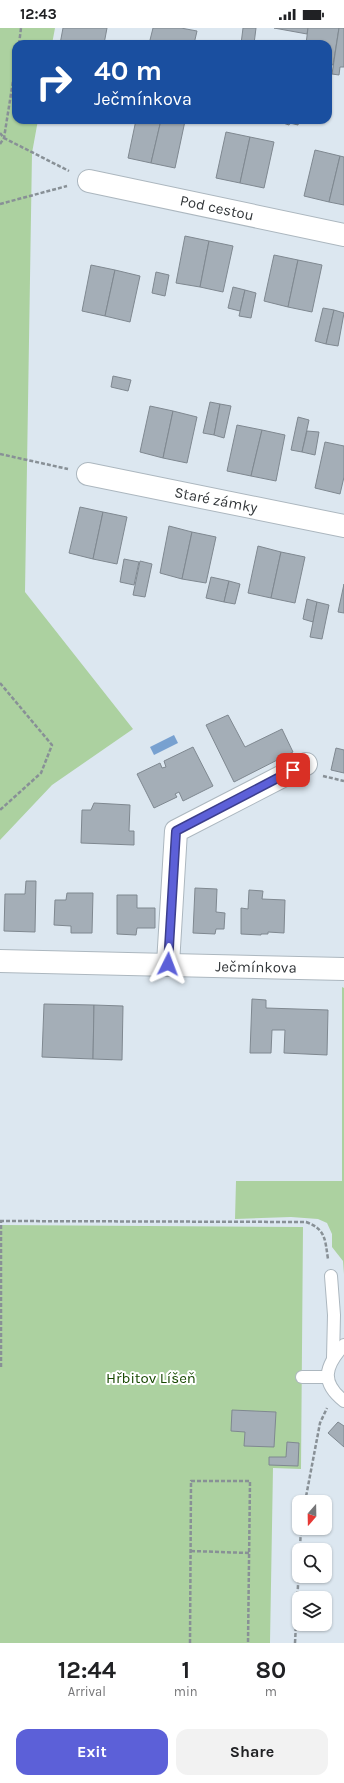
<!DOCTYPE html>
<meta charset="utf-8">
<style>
:root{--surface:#fff;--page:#f2f2f2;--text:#202124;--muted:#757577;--accent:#5c60d8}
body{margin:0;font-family:Karla,sans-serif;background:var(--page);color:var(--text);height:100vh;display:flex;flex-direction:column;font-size:15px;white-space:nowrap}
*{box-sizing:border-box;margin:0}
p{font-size:13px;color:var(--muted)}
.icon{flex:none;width:22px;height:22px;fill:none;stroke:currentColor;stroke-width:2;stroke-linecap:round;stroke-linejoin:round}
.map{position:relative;height:1615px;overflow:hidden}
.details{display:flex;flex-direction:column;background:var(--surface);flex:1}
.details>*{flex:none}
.top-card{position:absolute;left:12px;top:12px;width:320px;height:84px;border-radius:12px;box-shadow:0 1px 3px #0004;background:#1a4fa0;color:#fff;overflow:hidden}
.needle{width:26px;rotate:200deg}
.controls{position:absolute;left:292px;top:1467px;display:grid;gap:8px}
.controls a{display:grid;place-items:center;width:40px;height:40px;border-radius:8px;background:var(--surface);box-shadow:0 1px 3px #0004;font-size:20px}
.pin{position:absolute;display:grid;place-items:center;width:34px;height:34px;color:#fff;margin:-17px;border-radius:8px;box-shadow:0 2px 6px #0006}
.me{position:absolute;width:44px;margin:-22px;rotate:3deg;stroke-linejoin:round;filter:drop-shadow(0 0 3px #0008)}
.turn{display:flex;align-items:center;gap:14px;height:84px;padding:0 16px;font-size:18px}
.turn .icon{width:52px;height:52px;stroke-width:2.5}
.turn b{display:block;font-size:28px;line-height:34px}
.eta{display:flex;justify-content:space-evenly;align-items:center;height:68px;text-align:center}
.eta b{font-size:24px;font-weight:700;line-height:28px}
.action{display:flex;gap:8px;margin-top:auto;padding:8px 16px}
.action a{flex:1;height:46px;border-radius:12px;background:var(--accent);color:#fff;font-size:16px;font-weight:700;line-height:46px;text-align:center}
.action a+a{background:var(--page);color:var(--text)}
.status{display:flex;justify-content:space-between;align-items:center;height:28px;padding:0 20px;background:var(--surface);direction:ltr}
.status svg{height:11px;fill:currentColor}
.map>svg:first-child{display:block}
.green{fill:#acd1a0}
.water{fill:#78a1d0}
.building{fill:#a4aeb7;stroke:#7f8890}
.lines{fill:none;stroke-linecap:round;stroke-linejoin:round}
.lane-casing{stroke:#acb7bf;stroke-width:14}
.street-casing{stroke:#acb7bf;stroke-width:24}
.path{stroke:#889096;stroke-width:2.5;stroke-dasharray:4 2;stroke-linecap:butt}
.lane{stroke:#fff;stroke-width:12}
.street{stroke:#fff;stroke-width:22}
.route-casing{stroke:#3c3e8c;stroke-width:10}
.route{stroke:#5c60d8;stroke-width:7}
.labels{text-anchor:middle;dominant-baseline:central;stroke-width:4;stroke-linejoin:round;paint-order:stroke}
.street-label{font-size:15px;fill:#323639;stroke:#fff}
.park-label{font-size:15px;fill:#174900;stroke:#fff}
</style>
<div class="status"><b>12:43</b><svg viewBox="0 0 49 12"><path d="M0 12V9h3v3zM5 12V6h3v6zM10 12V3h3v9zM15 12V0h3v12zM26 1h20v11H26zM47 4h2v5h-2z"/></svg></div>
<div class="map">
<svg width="344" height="1615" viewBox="0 0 344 1615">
<rect width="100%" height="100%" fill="#dce7f0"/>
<!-- green -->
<g class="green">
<polygon points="0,0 55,0 52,16 16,16 16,92 38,92 32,125 25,564 133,701 52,757 0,812"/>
<polygon points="342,959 344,960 344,1246 343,1233 332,1219 332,1206 327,1195 318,1191 291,1189 235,1191 236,1153 342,1153"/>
<polygon points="0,1197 303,1199 301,1441 273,1440 270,1615 0,1615"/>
</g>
<!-- water -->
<polygon class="water" points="174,707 178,715 154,727 150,719"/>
<!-- building -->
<g class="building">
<polygon points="63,0 107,0 104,16 60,16"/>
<polygon points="153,0 181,0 197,3 194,16 149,16"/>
<polygon points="243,0 256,0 254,16 241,16"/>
<polygon points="274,0 308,0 307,6"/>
<polygon points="308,0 339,0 333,37 328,36 328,16 306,16"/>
<polygon points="339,0 344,0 344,39 340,39 339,47 332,46"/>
<polygon points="136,92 161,92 151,135 128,130"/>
<polygon points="161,92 185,93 175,140 151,135"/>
<polygon points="274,92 299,92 298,97 290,95 289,97"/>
<polygon points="226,104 250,109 240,155 216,150"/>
<polygon points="250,109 274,114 264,160 240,155"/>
<polygon points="315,122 340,128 329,174 304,168"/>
<polygon points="340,128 344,129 344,177 329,174"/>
<polygon points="185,208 209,213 200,259 176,255"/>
<polygon points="209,213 233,218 223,264 200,259"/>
<polygon points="274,227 298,232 288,279 264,273"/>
<polygon points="298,232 322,237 312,284 288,279"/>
<polygon points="91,237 115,242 105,288 82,283"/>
<polygon points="115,242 140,248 130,294 105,288"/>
<polygon points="156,244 169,247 165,268 152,265"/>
<polygon points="233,259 245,262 240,283 228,280"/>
<polygon points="245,262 256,265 251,290 239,288"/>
<polygon points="323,280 334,282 326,316 315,313"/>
<polygon points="334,282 344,285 338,318 326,316"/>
<polygon points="113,348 131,352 128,363 111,359"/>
<polygon points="210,374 220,376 214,407 203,405"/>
<polygon points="220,376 231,378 224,410 214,407"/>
<polygon points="150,378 173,383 163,430 140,424"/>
<polygon points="173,383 197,389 187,435 163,430"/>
<polygon points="298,389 309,392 302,424 291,422"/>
<polygon points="237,397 262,402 251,448 227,443"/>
<polygon points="262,402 285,407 276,453 251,448"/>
<polygon points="307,403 319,404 315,427 302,424"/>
<polygon points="325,414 344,418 344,449 340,466 315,460"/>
<polygon points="80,479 103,484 93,531 69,525"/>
<polygon points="103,484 127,489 117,536 93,531"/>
<polygon points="169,498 192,504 182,551 160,545"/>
<polygon points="192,504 216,509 206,555 182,551"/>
<polygon points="258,518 281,524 271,570 248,565"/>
<polygon points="281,524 305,529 295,575 271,570"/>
<polygon points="124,531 139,534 134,557 120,554"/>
<polygon points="140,533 152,536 145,569 133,567"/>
<polygon points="211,549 229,553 224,574 206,570"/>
<polygon points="229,553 240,556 235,576 224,574"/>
<polygon points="344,556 344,585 338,584"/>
<polygon points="307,571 317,574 313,594 303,591"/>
<polygon points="317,574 329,577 322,611 310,609"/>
<polygon points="228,687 245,719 282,701 293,724 234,754 206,697"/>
<polygon points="193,719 213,758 183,773 179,764 175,766 177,769 154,780 137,746 160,735 162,740 166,739 164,733"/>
<polygon points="336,720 344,722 344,745 331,742"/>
<polygon points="94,775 130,777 129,803 134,803 134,817 81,815 82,782 91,782"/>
<polygon points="26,853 36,853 35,904 4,903 5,866 25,866"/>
<polygon points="195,860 217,861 216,884 225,885 224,901 216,901 215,906 193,905"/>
<polygon points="249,862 263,863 262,871 285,872 284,905 268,904 268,906 261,906 261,907 241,906 241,880 248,881"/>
<polygon points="67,865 93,865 92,905 71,905 71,898 54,897 55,872 66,872"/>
<polygon points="117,867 137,867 137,880 155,880 155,900 137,900 136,907 117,906"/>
<polygon points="252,971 266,972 266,980 328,982 327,1027 284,1025 285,1002 272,1002 271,1025 250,1025"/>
<polygon points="44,976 94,977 93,1031 42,1029"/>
<polygon points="94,977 123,978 122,1032 93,1031"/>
<polygon points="232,1382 276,1384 274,1419 244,1418 245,1404 231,1403"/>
<polygon points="338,1394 344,1398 344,1419 328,1405"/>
<polygon points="287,1414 299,1415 298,1438 269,1437 269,1429 286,1429"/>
</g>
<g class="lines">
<!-- lane casing -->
<g class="lane-casing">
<g id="lane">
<polyline points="331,1248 334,1287 333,1330"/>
<path d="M 344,1317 C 325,1338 320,1354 344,1373"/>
<polyline points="302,1349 327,1349"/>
</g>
</g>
<!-- street casing -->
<g class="street-casing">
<g id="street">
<polyline points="89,153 344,207"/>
<polyline points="88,446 344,498"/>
<polyline points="0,933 344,941"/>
<polyline points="168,936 176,803 306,736"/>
</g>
</g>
<!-- path -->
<g class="path">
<polyline points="19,16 21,0"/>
<polyline points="0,105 4,110 69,143"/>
<polyline points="0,116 4,110 16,34"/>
<polyline points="0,176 67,158"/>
<polyline points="0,426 68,441"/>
<polyline points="0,655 52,717 41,745 0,782"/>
<polyline points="323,748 344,753"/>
<path d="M 0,1193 L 306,1194 C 326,1201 325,1212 328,1231"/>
<polyline points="1,1339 1,1193"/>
<polyline points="305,1474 320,1395 327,1380"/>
<polyline points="191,1523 249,1525"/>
<polyline points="190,1615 191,1453 250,1453 248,1615"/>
<polyline points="295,1615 301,1500"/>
</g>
<!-- lane -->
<use href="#lane" class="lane"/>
<!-- street -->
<use href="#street" class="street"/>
</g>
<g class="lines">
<!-- route casing -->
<g class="route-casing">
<polyline id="route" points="168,936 176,803 293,742"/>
</g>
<!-- route -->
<use href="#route" class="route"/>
</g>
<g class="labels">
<!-- street labels -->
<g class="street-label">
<text transform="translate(217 180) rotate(12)">Pod cestou</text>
<text transform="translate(216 472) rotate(11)">Staré zámky</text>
<text transform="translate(256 939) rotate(1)">Ječmínkova</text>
</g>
<!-- park labels -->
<g class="park-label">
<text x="151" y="1350">Hřbitov Líšeň</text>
</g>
</g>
</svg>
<div class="controls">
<a><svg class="needle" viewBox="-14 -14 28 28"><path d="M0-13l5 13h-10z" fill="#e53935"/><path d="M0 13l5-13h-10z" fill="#757577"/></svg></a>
<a><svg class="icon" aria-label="search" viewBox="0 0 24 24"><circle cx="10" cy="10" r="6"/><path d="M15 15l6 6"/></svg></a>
<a><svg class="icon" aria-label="layers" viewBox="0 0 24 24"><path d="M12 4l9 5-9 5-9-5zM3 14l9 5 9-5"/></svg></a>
</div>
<div class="pin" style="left:293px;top:742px;background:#d93025"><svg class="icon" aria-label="arrive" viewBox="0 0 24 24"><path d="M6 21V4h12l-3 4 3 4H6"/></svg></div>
<svg class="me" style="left:168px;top:936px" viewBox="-20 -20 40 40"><path d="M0-17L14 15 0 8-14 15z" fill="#5c60d8" stroke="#fff" stroke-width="4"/></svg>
<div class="top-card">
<div class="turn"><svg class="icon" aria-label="right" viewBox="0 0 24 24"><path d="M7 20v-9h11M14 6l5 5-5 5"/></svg><div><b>40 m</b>Ječmínkova</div></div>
</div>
</div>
<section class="details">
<div class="eta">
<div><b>12:44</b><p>Arrival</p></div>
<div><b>1</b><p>min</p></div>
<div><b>80</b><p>m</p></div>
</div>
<div class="action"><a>Exit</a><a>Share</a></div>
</section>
